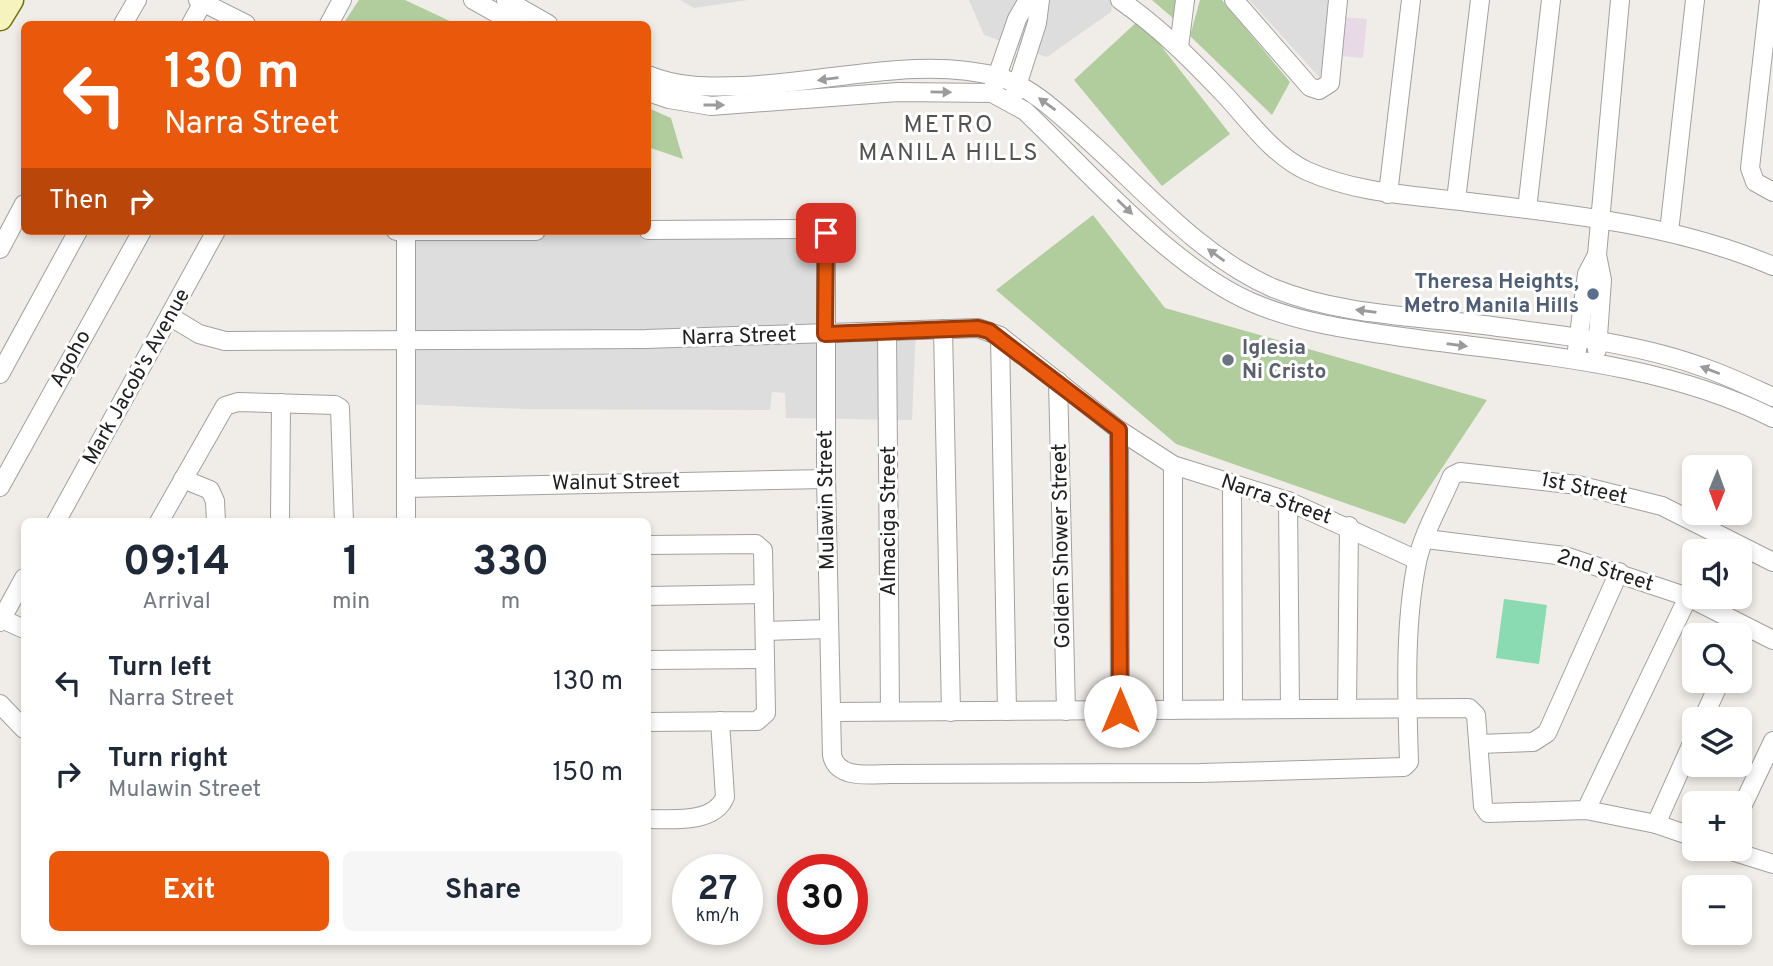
<!DOCTYPE html>
<meta charset="utf-8">
<style>
:root{--surface:#fff;--page:#f6f6f7;--text:#1f2937;--muted:#747a83;--accent:#ea580c}
body{margin:0;font-family:Overpass,sans-serif;background:var(--page);color:var(--text);height:100vh;display:flex;flex-direction:column;font-size:26px;white-space:nowrap}
*{box-sizing:border-box;margin:0}
p{font-size:23px;color:var(--muted)}
.icon{flex:none;width:38px;height:38px;fill:none;stroke:currentColor;stroke-width:2;stroke-linecap:round;stroke-linejoin:round}
.map{position:relative;flex:1;overflow:hidden}
.drawer{position:absolute;left:21px;top:518px;width:630px;height:427px;display:flex;flex-direction:column;background:var(--surface);border-radius:10px;box-shadow:0 4px 10px #0003}
.drawer>*{flex:none}
.top-card{position:absolute;left:21px;top:21px;width:630px;height:214px;border-radius:10px;box-shadow:0 4px 10px #0003;background:#ea580c;color:#fff;overflow:hidden}
.needle{width:46px;rotate:181deg}
.controls{position:absolute;left:1682px;top:455px;display:grid;gap:14px}
.controls a{display:grid;place-items:center;width:70px;height:70px;border-radius:10px;background:var(--surface);box-shadow:0 4px 10px #0003;font-size:35px}
.speed{position:absolute;left:672px;top:854px;display:flex;gap:14px;font-size:35px;font-weight:700;text-align:center}
.speed>*{display:grid;place-content:center;width:91px;height:91px;border-radius:50%;background:var(--surface);box-shadow:0 4px 10px #0003;line-height:1}
.speed small{font-size:18px;font-weight:400}
.speed .limit{border:10px solid #d22;background:#fff;color:#111}
.pin{position:absolute;display:grid;place-items:center;width:60px;height:60px;color:#fff;margin:-30px;border-radius:14px;box-shadow:0 4px 10px #0006}
.me{position:absolute;width:77px;margin:-38px;rotate:0deg;stroke-linejoin:round;filter:drop-shadow(0 0 5px #0008)}
.turn{display:flex;align-items:center;gap:24px;height:147px;padding:0 28px;font-size:32px}
.turn .icon{width:91px;height:91px;stroke-width:2.5}
.turn b{display:block;font-size:49px;line-height:60px}
.then{display:flex;align-items:center;height:66px;padding:0 28px;background:#0003;gap:14px;font-size:26px}
.eta{display:flex;justify-content:space-evenly;align-items:center;height:119px;text-align:center}
.eta b{font-size:42px;font-weight:700;line-height:49px}
.cta{display:flex;gap:14px;margin-top:auto;padding:14px 28px}
.cta a{flex:1;height:80px;border-radius:10px;background:var(--accent);color:#fff;font-size:28px;font-weight:700;line-height:80px;text-align:center}
.cta a+a{background:var(--page);color:var(--text)}
ul{padding:0;list-style:none}
li{display:flex;align-items:center;gap:21px;height:91px;padding:0 28px}
li div{flex:1}
li b{display:block;font-size:26px}
li em{font-style:normal}
.map>svg:first-child{display:block}
.residential{fill:#dedddd}
.industrial{fill:#e8d9e7}
.forest{fill:#b1cd9e}
.pitch{fill:#8adab2}
.lines{fill:none;stroke-linecap:round;stroke-linejoin:round}
.minor-casing{stroke:#a1a1a1;stroke-width:20}
.secondary-casing{stroke:#72720b;stroke-width:27}
.minor{stroke:#fff;stroke-width:18}
.secondary{stroke:#f6f3be;stroke-width:24}
.oneway{fill:#9b9b9b}
.route-casing{stroke:#983908;stroke-width:18}
.route{stroke:#ea580c;stroke-width:12}
.service-dot{fill:#5c6f8a;stroke:#fff;stroke-width:2.5}
.worship-dot{fill:#6b7280;stroke:#fff;stroke-width:2.5}
.labels{text-anchor:middle;dominant-baseline:central;stroke-width:6;stroke-linejoin:round;paint-order:stroke}
.service-label{font-size:21px;font-weight:bold;fill:#4e5e75;stroke:#fff;text-anchor:end}
.street-label{font-size:21px;fill:#202020;stroke:#fff}
.worship-label{font-size:21px;font-weight:bold;fill:#5b616d;stroke:#fff;text-anchor:start}
.quarter-label{font-size:24px;letter-spacing:2px;fill:#535353;stroke:#fff}
</style>
<div class="map">
<svg width="1773" height="966" viewBox="0 0 1773 966">
<rect width="100%" height="100%" fill="#f0ece7"/>
<!-- residential -->
<g class="residential">
<polygon points="680,0 748,0 694,8"/>
<polygon points="969,0 1113,0 1111,12 1047,57 984,35"/>
<polygon points="1249,0 1331,0 1320,78"/>
<polygon points="824,228 827,331 916,325 912,420 786,418 785,393 772,392 770,410 524,409 402,404 403,234 514,236"/>
</g>
<!-- industrial -->
<polygon class="industrial" points="1342,17 1367,19 1363,58 1339,56"/>
<!-- forest -->
<g class="forest">
<polygon points="359,0 405,0 456,24 343,24"/>
<polygon points="1152,0 1177,0 1174,19"/>
<polygon points="1200,0 1222,0 1290,82 1272,115 1190,36"/>
<polygon points="1140,19 1230,134 1162,186 1074,80"/>
<polygon points="648,108 671,118 683,159 648,147"/>
<polygon points="1093,215 1165,308 1487,400 1405,524 1176,444 996,290"/>
</g>
<!-- pitch -->
<polygon class="pitch" points="1504,599 1547,605 1539,664 1496,658"/>
<g class="lines">
<!-- minor casing -->
<g class="minor-casing">
<g id="minor">
<polyline points="198,0 246,24"/>
<polyline points="473,0 516,24"/>
<polyline points="506,0 548,24"/>
<path d="M 1120,0 C 1160,28 1193,61 1226,96 C 1250,122 1274,156 1307,171 C 1359,194 1413,195 1468,202 C 1570,214 1677,225 1773,266"/>
<polyline points="1234,0 1310,87 1319,90 1330,83 1338,0"/>
<polyline points="1769,0 1750,168 1755,182 1773,192"/>
<polyline points="123,24 137,0"/>
<polyline points="191,24 203,2"/>
<polyline points="329,24 342,0"/>
<polyline points="1179,47 1185,0"/>
<path d="M 648,75 C 680,88 709,87 743,86 C 824,83 921,55 999,77 C 1034,88 1061,116 1088,140 C 1147,193 1200,256 1273,288 C 1339,315 1414,316 1484,325 C 1557,335 1635,342 1705,368 C 1728,376 1751,387 1773,397"/>
<polyline points="993,88 1017,19 1028,0"/>
<path d="M 648,92 L 669,99 L 711,106 L 898,92 L 992,93 L 1025,111 C 1089,172 1171,267 1251,302 C 1304,325 1360,331 1417,339 C 1535,355 1664,363 1773,418"/>
<polyline points="1014,95 1037,23 1040,0"/>
<polyline points="1388,194 1411,0"/>
<polyline points="1456,200 1480,0"/>
<polyline points="1527,209 1551,0"/>
<path d="M 648,230 L 806,229 L 821,229 L 826,233 L 826,479 L 832,755 C 837,780 871,774 890,774 L 1200,773 L 1404,767 L 1409,762 C 1407,697 1404,626 1417,562 C 1423,533 1441,503 1452,476 L 1460,472 L 1578,485 L 1662,506 L 1773,562"/>
<polyline points="396,231 536,231"/>
<polyline points="1669,232 1695,0"/>
<polyline points="0,249 24,204"/>
<polyline points="171,317 199,334 225,341 646,339 978,328 1000,336 1119,430 1173,465 1288,501 1417,560"/>
<polyline points="943,329 951,712"/>
<polyline points="887,331 890,711"/>
<polyline points="1000,336 1007,711"/>
<polyline points="1577,350 1587,274 1597,255"/>
<polyline points="1597,350 1602,280 1597,255 1620,0"/>
<polyline points="0,374 78,231"/>
<polyline points="1058,381 1066,711"/>
<polyline points="1119,430 1120,711"/>
<polyline points="1173,465 1173,710"/>
<polyline points="183,479 210,490 215,501 216,522"/>
<polyline points="1232,484 1233,709"/>
<polyline points="0,487 142,231"/>
<polyline points="406,488 826,479"/>
<polyline points="1288,501 1290,708"/>
<polyline points="56,522 216,231"/>
<polyline points="159,522 225,406 238,402 335,405 340,408 344,522"/>
<polyline points="280,522 281,403"/>
<polyline points="406,522 406,231"/>
<polyline points="1426,539 1565,556 1688,597 1773,640"/>
<polyline points="648,545 756,544 763,550 766,713 757,721 648,722"/>
<polyline points="648,596 764,594"/>
<polyline points="2,619 24,629"/>
<polyline points="0,622 24,578"/>
<polyline points="765,631 828,629"/>
<polyline points="648,660 765,659"/>
<polyline points="0,704 24,729"/>
<polyline points="1347,708 1349,526"/>
<polyline points="831,712 1469,708 1476,715 1483,806 1488,813 1586,810 1656,824 1694,837"/>
<polyline points="1703,719 1720,681"/>
<polyline points="1479,744 1533,742 1547,733 1619,572"/>
<polyline points="1586,810 1688,597"/>
<polyline points="1740,811 1773,741"/>
<path d="M 648,819 C 672,819 714,824 725,797 L 720,721"/>
<polyline points="1656,824 1694,739"/>
<polyline points="1725,849 1773,864"/>
</g>
</g>
<!-- secondary casing -->
<g class="secondary-casing">
<polyline id="secondary" points="0,18 11,0"/>
</g>
<!-- minor -->
<use href="#minor" class="minor"/>
<!-- secondary -->
<use href="#secondary" class="secondary"/>
</g>
<!-- one-way arrows -->
<defs><path id="oneway-solid" d="M-6-.8H1V-3.2L6.5 0L1 3.2V.8H-6Z" transform="scale(1.75)"/></defs>
<g class="oneway">
<use href="#oneway-solid" transform="translate(828 79) rotate(173)"/>
<use href="#oneway-solid" transform="translate(941 92) rotate(1)"/>
<use href="#oneway-solid" transform="translate(1047 104) rotate(-144)"/>
<use href="#oneway-solid" transform="translate(714 105)"/>
<use href="#oneway-solid" transform="translate(1125 207) rotate(44)"/>
<use href="#oneway-solid" transform="translate(1216 255) rotate(-144)"/>
<use href="#oneway-solid" transform="translate(1366 311) rotate(-172)"/>
<use href="#oneway-solid" transform="translate(1457 345) rotate(8)"/>
<use href="#oneway-solid" transform="translate(1710 370) rotate(-159)"/>
</g>
<g class="lines">
<!-- route casing -->
<g class="route-casing">
<polyline id="route" points="826,233 825,334 978,328 989,331 1119,430 1120,711"/>
</g>
<!-- route -->
<use href="#route" class="route"/>
</g>
<!-- markers -->
<circle class="service-dot" cx="1593" cy="294" r="7"/>
<circle class="worship-dot" cx="1228" cy="360" r="7"/>
<g class="labels">
<!-- service labels -->
<g class="service-label">
<text x="1579" y="282">Theresa Heights,<tspan x="1579" dy="24">Metro Manila Hills</tspan></text>
</g>
<!-- street labels -->
<g class="street-label">
<text transform="translate(739 337) rotate(-2)">Narra Street</text>
<text transform="translate(71 359) rotate(-61)">Agoho</text>
<text transform="translate(137 377) rotate(-61)">Mark Jacob's Avenue</text>
<text transform="translate(616 483) rotate(-1)">Walnut Street</text>
<text transform="translate(1584 489) rotate(12)">1st Street</text>
<text transform="translate(827 500) rotate(-91)">Mulawin Street</text>
<text transform="translate(1276 500) rotate(19)">Narra Street</text>
<text transform="translate(889 521) rotate(-90)">Almaciga Street</text>
<text transform="translate(1062 546) rotate(-91)">Golden Shower Street</text>
<text transform="translate(1605 571) rotate(17)">2nd Street</text>
</g>
<!-- worship labels -->
<g class="worship-label">
<text x="1242" y="348">Iglesia<tspan x="1242" dy="24">Ni Cristo</tspan></text>
</g>
<!-- quarter labels -->
<g class="quarter-label">
<text x="949" y="126">METRO<tspan x="949" dy="28">MANILA HILLS</tspan></text>
</g>
</g>
</svg>
<div class="controls">
<a><svg class="needle" viewBox="-14 -14 28 28"><path d="M0-13l5 13h-10z" fill="#e53935"/><path d="M0 13l5-13h-10z" fill="#747a83"/></svg></a>
<a><svg class="icon" aria-label="sound" viewBox="0 0 24 24"><path d="M4 9h4l5-4v14l-5-4H4zM17 9q2 3 0 6"/></svg></a>
<a><svg class="icon" aria-label="search" viewBox="0 0 24 24"><circle cx="10" cy="10" r="6"/><path d="M15 15l6 6"/></svg></a>
<a><svg class="icon" aria-label="layers" viewBox="0 0 24 24"><path d="M12 4l9 5-9 5-9-5zM3 14l9 5 9-5"/></svg></a>
<a>+</a>
<a>−</a>
</div>
<div class="speed"><div>27<small>km/h</small></div><div class="limit">30</div></div>
<div class="pin" style="left:826px;top:233px;background:#d93025"><svg class="icon" aria-label="arrive" viewBox="0 0 24 24"><path d="M6 21V4h12l-3 4 3 4H6"/></svg></div>
<svg class="me" style="left:1120px;top:711px" viewBox="-20 -20 40 40"><circle r="19" fill="#fff"/><path d="M0-13L10 11 0 6-10 11z" fill="#ea580c"/></svg>
<div class="top-card">
<div class="turn"><svg class="icon" aria-label="left" viewBox="0 0 24 24"><path d="M17 20v-9H6M10 6l-5 5 5 5"/></svg><div><b>130 m</b>Narra Street</div></div>
<div class="then">Then<svg class="icon" aria-label="right" viewBox="0 0 24 24"><path d="M7 20v-9h11M14 6l5 5-5 5"/></svg></div>
</div>
<section class="drawer">
<div class="eta">
<div><b>09:14</b><p>Arrival</p></div>
<div><b>1</b><p>min</p></div>
<div><b>330</b><p>m</p></div>
</div>
<ul>
<li><svg class="icon" aria-label="left" viewBox="0 0 24 24"><path d="M17 20v-9H6M10 6l-5 5 5 5"/></svg><div><b>Turn left</b><p>Narra Street</p></div><em>130 m</em></li>
<li><svg class="icon" aria-label="right" viewBox="0 0 24 24"><path d="M7 20v-9h11M14 6l5 5-5 5"/></svg><div><b>Turn right</b><p>Mulawin Street</p></div><em>150 m</em></li>
</ul>
<div class="cta"><a>Exit</a><a>Share</a></div>
</section>
</div>
